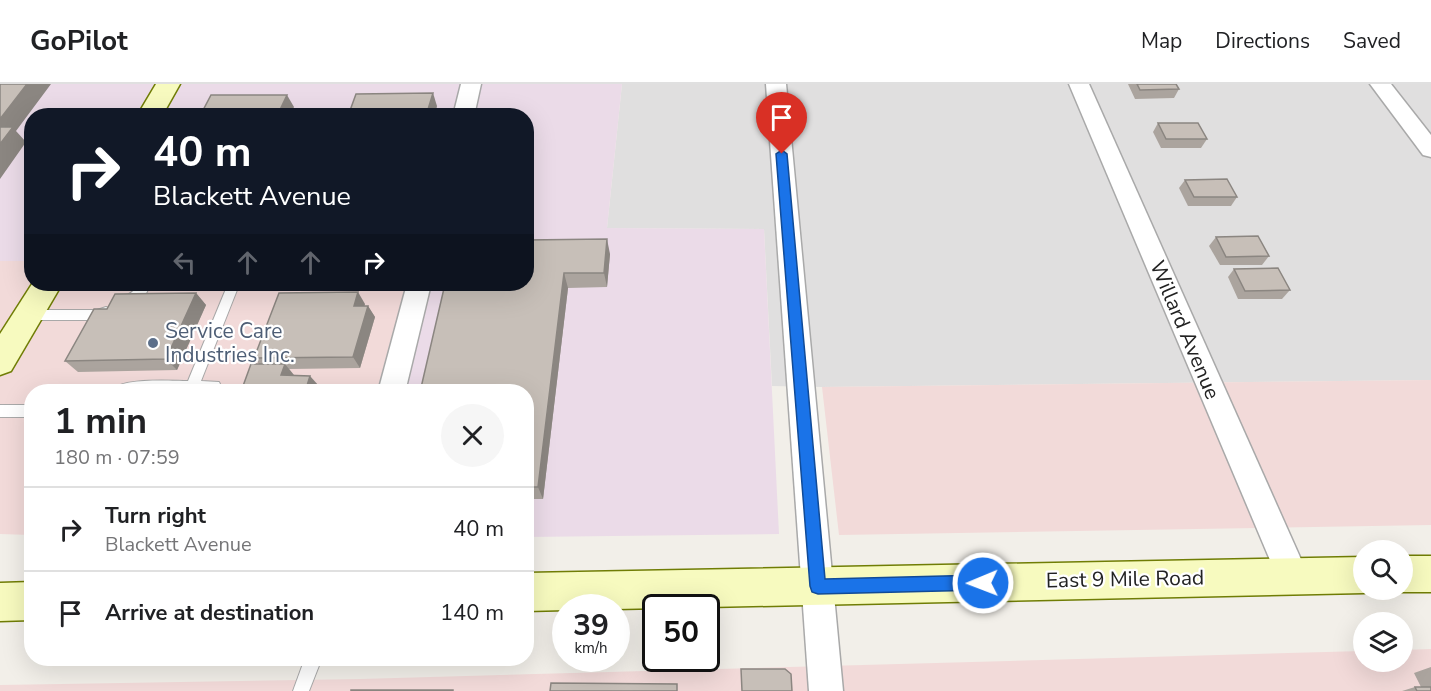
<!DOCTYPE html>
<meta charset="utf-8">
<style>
:root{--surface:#fff;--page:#f6f6f6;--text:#202124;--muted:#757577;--line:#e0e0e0}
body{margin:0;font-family:"Nunito Sans",sans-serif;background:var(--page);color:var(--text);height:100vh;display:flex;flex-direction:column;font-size:22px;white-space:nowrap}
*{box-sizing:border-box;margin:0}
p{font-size:20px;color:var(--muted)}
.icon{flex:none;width:33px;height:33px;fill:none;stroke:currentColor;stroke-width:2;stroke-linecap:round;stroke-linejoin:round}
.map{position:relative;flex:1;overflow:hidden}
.details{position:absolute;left:24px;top:300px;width:510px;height:282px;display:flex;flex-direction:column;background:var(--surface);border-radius:24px;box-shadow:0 6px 24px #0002}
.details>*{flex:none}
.guide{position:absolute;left:24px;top:24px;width:510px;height:183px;border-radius:24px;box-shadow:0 6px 24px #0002;background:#111827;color:#fff;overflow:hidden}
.tools{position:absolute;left:1353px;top:456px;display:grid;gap:12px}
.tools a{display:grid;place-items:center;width:60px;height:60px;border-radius:50%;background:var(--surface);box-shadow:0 6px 24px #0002;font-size:30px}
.speed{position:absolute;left:552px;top:510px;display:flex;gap:12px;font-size:30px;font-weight:700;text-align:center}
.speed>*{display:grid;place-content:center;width:78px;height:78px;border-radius:50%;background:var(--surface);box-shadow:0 6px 24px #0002;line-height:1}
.speed small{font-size:15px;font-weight:400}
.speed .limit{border:3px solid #111;border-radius:9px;background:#fff;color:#111}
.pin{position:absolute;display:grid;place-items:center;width:51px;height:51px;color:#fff;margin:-62px -26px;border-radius:50% 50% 50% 0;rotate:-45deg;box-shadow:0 0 6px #0007}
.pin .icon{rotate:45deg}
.me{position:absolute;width:66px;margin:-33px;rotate:269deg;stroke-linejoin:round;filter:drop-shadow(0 0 4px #0008)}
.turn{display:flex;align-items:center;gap:21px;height:126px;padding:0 30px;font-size:27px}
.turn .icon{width:78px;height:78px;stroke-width:2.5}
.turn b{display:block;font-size:42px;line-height:51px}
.lanes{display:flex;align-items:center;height:57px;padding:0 30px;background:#0003;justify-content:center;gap:30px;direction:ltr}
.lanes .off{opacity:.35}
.round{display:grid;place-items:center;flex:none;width:63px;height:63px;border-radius:32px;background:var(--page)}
.overview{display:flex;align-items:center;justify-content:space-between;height:102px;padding:0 30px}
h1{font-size:36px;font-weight:700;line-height:45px}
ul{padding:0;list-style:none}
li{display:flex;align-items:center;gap:18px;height:84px;padding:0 30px;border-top:2px solid var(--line)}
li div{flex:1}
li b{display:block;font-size:22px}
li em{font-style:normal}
header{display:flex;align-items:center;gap:36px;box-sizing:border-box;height:84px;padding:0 30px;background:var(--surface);border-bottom:2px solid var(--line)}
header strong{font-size:28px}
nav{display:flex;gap:33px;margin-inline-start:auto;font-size:21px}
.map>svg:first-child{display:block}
.residential{fill:#e0dfdf}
.commercial{fill:#f2dad9}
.industrial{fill:#ebdbe8}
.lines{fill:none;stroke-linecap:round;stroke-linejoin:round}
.service-casing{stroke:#a9a9a9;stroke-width:2}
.minor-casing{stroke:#a9a9a9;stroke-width:3}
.secondary-casing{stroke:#707d05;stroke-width:3}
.service{fill:#fff;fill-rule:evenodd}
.minor{fill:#fff;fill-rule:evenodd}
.secondary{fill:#f7fabf;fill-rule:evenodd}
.wall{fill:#aba49e}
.shaded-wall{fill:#8b8681}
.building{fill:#c7bfb8;stroke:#8b8681;stroke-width:1.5}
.route{fill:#1a73e8;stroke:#114b97;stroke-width:1.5}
.service-dot{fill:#5c6f8a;stroke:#fff;stroke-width:2}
.labels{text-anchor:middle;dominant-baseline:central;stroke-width:4.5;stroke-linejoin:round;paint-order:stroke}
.street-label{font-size:21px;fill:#222;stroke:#fff}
.service-label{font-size:21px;fill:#4e5e75;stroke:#fff;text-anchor:start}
</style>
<header>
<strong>GoPilot</strong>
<nav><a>Map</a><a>Directions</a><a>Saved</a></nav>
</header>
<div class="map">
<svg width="1431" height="607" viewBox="0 0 1431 607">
<rect width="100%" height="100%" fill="#f2efe9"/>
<!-- residential -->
<polygon class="residential" points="622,0 1431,0 1431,296 822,303 772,302 764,145 607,144"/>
<!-- commercial -->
<g class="commercial">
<polygon points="0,177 31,177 32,200 406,200 377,307 32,308 31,451 0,450"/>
<polygon points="1431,296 1431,441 839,451 822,303"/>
<polygon points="1431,565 1431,607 0,607 0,601 360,595 1363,567 1364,578 1402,578 1403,566"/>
</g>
<!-- industrial -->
<polygon class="industrial" points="0,0 622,0 607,144 764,145 779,450 527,453 526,308 377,307 406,200 526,200 526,32 32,32 31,177 0,177"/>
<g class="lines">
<!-- service casing -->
<g class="service-casing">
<g id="service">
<path d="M 139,200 L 151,200 L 143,215 L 126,223 L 122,221 L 120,218 C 124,210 133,211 139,200 Z"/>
<path d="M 228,200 L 243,200 L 237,206 L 201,297 L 219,298 L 221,302 L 219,308 L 109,308 C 119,293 170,297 188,297 Z"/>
<polygon points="106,223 110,225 112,228 110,231 98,236 28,236 22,231 28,226 97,226"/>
<rect x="0" y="321" width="32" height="12"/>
<polygon points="305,574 322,574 309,607 293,607"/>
</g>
</g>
<!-- minor casing -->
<g class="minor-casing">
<g id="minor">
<polygon points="461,0 481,0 474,32 453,32"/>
<polygon points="766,0 786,0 843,607 809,607"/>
<polygon points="1069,0 1089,0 1308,491 1303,502 1292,506 1281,502"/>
<polygon points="1370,0 1391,0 1431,51 1431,73 1423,71"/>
<polygon points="407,200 431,200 405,308 378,308"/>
</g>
</g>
<!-- secondary casing -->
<g class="secondary-casing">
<g id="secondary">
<polygon points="156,0 180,0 162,32 137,32"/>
<polygon points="32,200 62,200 11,287 0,291 0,250"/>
<polygon points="1402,472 1431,472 1431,508 1402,508 1395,506 1402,506"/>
<polygon points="1364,473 1364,506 1374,506 1364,509 616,525 566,524 566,526 526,527 526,489"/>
<polygon points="32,498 32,536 0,537 0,499"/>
</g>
</g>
<!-- service -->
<use href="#service" class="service"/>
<!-- minor -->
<use href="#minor" class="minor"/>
<!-- secondary -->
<use href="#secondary" class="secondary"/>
</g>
<!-- wall -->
<g class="wall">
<polygon points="1128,0 1176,0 1179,5 1174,14 1135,15"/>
<polygon points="1158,39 1207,55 1201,64 1161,64 1153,48"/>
<polygon points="1185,96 1237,113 1231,122 1188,122 1179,104"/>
<polygon points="1216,153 1269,172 1262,181 1220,181 1209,162"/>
<polygon points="610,170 607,203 568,204 543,415 526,415 526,308 445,200"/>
<polygon points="1234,185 1290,206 1282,215 1238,215 1228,193"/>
<polygon points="196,209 206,221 177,286 78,288 65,277 107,225"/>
<polygon points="365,220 364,222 368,222 375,233 360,284 289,285 293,291 319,302 243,302 259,280 254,274"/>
<polygon points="1431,583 1431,607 1402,607 1415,603 1421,603 1414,589"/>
</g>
<!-- shaded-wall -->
<g class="shaded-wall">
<polygon points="27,0 51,0 16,47 26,58 0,95 0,35"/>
<polygon points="433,9 437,22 435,32 426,32"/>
<polygon points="287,11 294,23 290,32 277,32"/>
<polygon points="607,155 610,170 607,203 604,189"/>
<polygon points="564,189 568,204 543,415 538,403"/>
<polygon points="358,208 365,220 361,233 354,222"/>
<polygon points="196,209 206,221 177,286 166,275"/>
<polygon points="368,222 375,233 360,284 353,273"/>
<polygon points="285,280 294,291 289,302 281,291"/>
<polygon points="310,292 319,302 317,308 305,308"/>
</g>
<!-- building -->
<g class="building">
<polygon points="0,0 27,0 0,35"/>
<polygon points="1137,0 1176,0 1179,5 1140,6"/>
<polygon points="433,9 426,32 348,32 356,10"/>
<polygon points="211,11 287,11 277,32 200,32"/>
<polygon points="1158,39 1198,39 1207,55 1166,55"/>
<polygon points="0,43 13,43 0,60"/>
<polygon points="1227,95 1237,113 1194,113 1185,96"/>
<polygon points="1258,152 1269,172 1226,173 1216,153"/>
<polygon points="607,155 604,189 564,189 538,403 526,403 526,308 420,308 445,200 526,200 526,156"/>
<polygon points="1278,184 1290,206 1245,207 1234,185"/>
<polygon points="358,208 354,222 368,222 353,273 254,274 279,209"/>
<polygon points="196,209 166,275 65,277 94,225 107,225 115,210"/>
<polygon points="251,280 285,280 281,291 310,292 305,308 234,308 243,302"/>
<polygon points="177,304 175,308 120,308 122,305"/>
<polygon points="741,585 785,585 791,590 792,607 742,607"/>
<polygon points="551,599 677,600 677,607 550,607"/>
<polygon points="1415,603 1431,603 1431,607 1417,607"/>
<rect x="351" y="606" width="102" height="1"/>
</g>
<!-- route -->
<polygon class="route" points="782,66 787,70 825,495 983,491 989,493 991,499 989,504 983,506 818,510 812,508 810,502 776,70"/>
<!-- markers -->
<circle class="service-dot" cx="153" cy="259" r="6"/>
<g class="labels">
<!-- street labels -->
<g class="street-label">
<text transform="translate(1185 246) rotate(67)">Willard Avenue</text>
<text transform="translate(1125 495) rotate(-1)">East 9 Mile Road</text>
</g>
<!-- service labels -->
<g class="service-label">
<text x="165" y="247">Service Care<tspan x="165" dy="24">Industries Inc.</tspan></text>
</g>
</g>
</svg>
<div class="tools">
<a><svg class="icon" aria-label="search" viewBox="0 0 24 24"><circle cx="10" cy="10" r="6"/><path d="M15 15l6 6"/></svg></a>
<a><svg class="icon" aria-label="layers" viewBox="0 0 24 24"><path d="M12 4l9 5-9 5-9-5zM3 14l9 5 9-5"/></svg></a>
</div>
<div class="speed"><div>39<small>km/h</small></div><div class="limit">50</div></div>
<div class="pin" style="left:782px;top:70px;background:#d93025"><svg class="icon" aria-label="arrive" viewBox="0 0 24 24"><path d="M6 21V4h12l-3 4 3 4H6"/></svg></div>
<svg class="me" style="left:983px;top:499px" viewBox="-20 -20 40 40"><circle r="17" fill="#1a73e8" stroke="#fff" stroke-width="3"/><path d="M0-11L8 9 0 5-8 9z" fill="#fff"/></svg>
<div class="guide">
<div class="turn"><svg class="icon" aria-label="right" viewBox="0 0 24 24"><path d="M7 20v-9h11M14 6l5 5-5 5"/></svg><div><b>40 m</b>Blackett Avenue</div></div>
<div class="lanes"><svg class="icon off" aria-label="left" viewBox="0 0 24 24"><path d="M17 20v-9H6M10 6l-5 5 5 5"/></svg><svg class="icon off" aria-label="ahead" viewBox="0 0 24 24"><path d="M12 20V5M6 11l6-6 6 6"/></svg><svg class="icon off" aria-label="ahead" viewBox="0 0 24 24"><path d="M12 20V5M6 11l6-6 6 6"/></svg><svg class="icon" aria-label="right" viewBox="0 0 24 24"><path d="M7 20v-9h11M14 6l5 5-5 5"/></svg></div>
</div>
<section class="details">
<div class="overview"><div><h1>1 min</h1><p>180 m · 07:59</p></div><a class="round"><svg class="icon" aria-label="close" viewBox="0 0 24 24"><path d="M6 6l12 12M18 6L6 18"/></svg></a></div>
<ul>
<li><svg class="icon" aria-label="right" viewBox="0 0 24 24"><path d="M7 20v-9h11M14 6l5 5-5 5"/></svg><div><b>Turn right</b><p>Blackett Avenue</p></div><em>40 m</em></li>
<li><svg class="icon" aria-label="arrive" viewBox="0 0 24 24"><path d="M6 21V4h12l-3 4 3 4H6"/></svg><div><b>Arrive at destination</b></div><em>140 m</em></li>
</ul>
</section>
</div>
